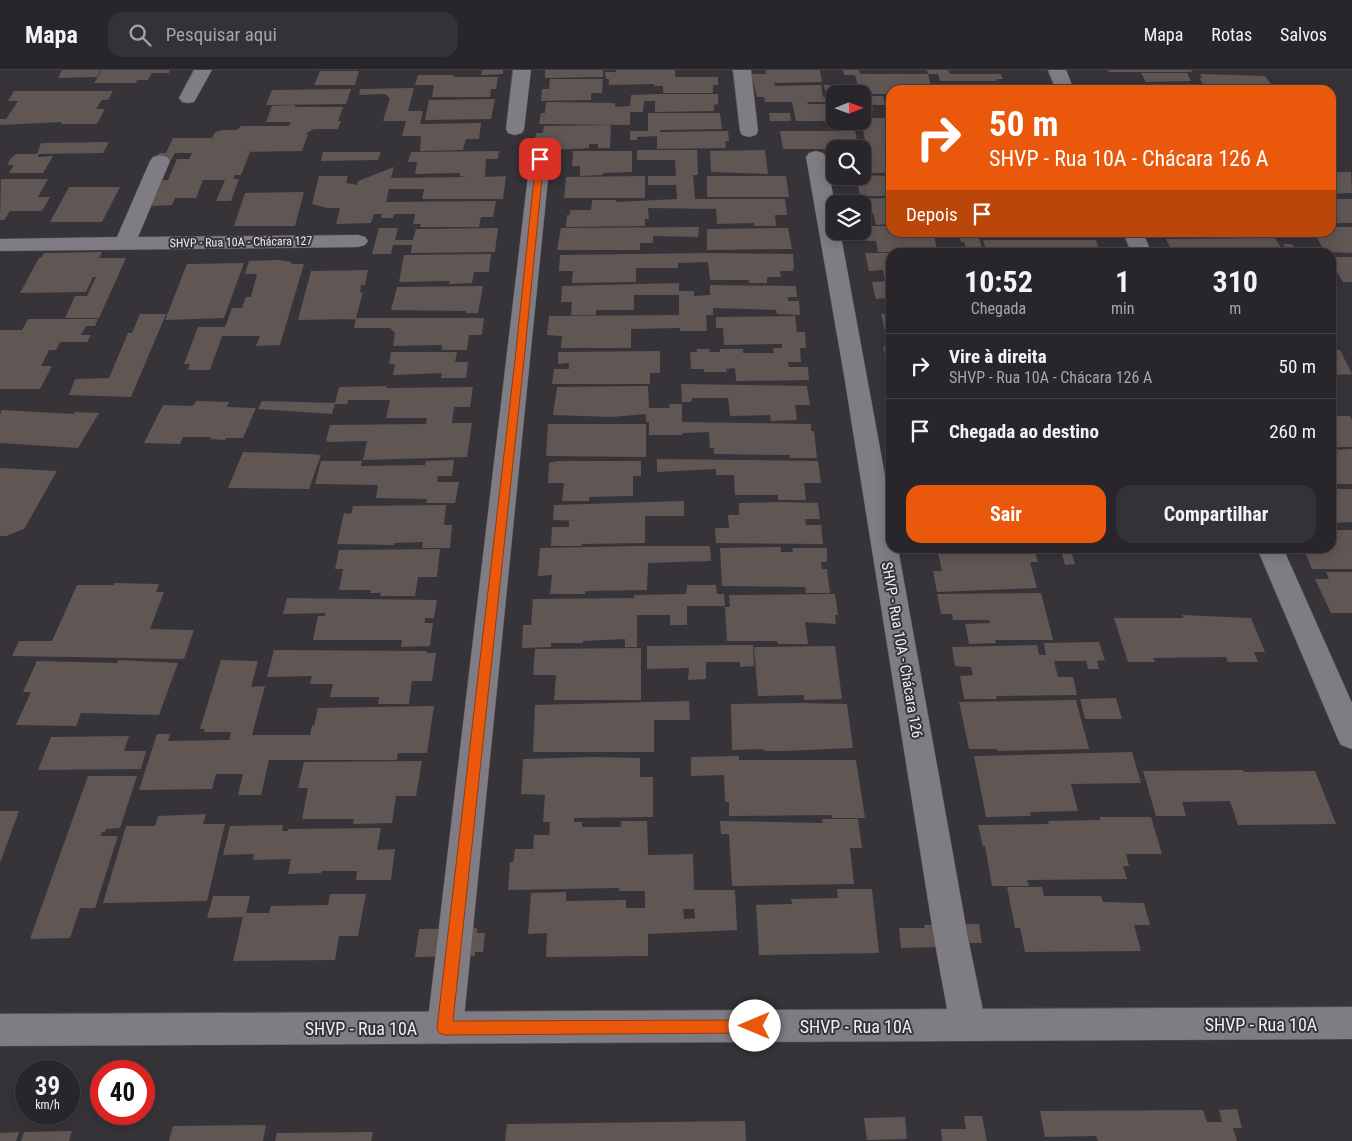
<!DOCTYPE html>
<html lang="pt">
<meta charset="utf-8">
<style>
:root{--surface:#28262b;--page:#343237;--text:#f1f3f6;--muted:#a5a5a9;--line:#444347;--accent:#ea580c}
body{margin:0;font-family:"Roboto Condensed",sans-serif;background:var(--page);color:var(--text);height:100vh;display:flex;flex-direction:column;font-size:19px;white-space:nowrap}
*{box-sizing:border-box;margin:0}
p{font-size:16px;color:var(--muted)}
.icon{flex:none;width:28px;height:28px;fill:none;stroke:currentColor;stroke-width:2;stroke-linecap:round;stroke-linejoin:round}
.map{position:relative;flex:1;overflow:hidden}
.details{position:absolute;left:886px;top:178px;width:450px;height:305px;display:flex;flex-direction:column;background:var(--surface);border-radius:15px;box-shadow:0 2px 12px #0003,0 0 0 1px var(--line)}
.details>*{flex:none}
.banner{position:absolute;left:886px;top:15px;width:450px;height:152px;border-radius:15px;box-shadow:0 2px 12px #0003,0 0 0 1px var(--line);background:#ea580c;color:#fff;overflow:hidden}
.needle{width:32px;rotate:89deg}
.tools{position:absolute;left:826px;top:15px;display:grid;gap:10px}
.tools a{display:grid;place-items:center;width:45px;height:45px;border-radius:10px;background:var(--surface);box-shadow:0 2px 12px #0003,0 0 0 1px var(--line);font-size:25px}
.speed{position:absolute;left:15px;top:990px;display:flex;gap:10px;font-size:25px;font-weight:700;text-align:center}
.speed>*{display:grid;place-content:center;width:65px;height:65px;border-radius:50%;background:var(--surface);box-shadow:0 2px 12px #0003,0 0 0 1px var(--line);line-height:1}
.speed small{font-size:12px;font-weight:400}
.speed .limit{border:8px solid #d22;background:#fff;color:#111}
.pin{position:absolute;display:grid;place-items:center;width:42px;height:42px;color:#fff;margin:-21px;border-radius:10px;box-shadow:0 2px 8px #0006}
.me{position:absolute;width:55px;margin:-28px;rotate:270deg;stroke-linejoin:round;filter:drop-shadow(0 0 4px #0008)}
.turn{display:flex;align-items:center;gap:18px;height:105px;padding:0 20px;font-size:22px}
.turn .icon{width:65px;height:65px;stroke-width:2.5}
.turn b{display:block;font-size:35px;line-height:42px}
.then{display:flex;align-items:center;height:48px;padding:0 20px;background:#0003;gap:10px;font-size:19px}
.eta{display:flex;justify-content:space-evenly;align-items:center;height:85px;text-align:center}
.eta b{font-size:30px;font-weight:700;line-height:35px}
.primary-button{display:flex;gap:10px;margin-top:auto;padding:10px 20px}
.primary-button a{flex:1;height:58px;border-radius:15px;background:var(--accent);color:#fff;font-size:20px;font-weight:700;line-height:58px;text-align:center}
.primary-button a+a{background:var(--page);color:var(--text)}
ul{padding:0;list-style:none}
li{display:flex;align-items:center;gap:15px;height:65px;padding:0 20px;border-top:1px solid var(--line)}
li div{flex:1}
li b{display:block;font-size:19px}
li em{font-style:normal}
header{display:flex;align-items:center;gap:30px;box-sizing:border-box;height:70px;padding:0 25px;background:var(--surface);border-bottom:1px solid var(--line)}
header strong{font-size:24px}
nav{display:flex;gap:28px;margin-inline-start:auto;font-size:18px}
.search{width:350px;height:45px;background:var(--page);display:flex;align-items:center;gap:12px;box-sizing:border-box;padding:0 18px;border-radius:15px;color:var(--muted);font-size:19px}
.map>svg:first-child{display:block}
.building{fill:#605755;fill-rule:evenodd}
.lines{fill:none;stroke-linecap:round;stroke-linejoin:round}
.minor-casing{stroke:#545257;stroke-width:1}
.tertiary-casing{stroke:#545257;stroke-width:1}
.minor{fill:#7f7c83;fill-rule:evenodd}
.tertiary{fill:#7f7c83;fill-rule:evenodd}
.route{fill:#ea580c;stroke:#983908}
.labels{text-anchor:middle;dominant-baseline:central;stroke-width:4;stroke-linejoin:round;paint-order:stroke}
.far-street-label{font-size:12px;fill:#f0eef2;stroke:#363339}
.street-label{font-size:15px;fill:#f0eef2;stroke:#363339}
.near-street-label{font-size:18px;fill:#f0eef2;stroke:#363339}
</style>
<header>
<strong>Mapa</strong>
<div class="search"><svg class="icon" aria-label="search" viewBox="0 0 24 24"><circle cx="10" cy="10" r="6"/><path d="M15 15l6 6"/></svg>Pesquisar aqui</div>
<nav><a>Mapa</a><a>Rotas</a><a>Salvos</a></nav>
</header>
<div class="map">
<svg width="1352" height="1071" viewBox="0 0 1352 1071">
<rect width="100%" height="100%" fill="#363339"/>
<!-- building -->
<g class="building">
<polygon points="62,0 101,0 97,7 58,8"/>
<polygon points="102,0 170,0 169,3 152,3 148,10 137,10 136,13 94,13"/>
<polygon points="482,0 503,0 503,4 481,5"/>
<polygon points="545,0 603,0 603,7 545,8"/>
<polygon points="616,0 675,0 675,7 718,7 718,15 713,15 713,23 663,23 663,16 654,16 654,14 609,15 609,9 606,9 605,2 616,2"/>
<polygon points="766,0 820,0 822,12 774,13 775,16 821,15 823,27 827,27 824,15 846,15 848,24 835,24 835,32 807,32 808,34 835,34 835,51 796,51 792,32 765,32 764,27 757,27 751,4 766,4"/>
<polygon points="843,0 859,0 860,4 928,4 932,20 891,20 891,24 856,24 854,16 858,16 855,5 844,5"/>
<polygon points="927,0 948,0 950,4 1001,4 1003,9 997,9 997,11 940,11 938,4 928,4"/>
<polygon points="1108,0 1191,0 1192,2 1109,2"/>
<polygon points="320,1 359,1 355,15 314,15"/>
<polygon points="1141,3 1187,3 1191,11 1146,12"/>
<polygon points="1200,4 1265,6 1275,20 1207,20 1199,8 1202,8"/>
<polygon points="418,5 454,5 454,7 498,7 496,19 491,19 490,27 432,27 434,15 415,15"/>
<polygon points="550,9 603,9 602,23 591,23 591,30 541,31 542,19 549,19"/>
<polygon points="414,18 408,41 423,41 420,54 481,53 479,69 466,69 463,80 420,81 421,66 402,66 406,51 383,51 390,28 385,24 359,25 360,19"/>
<polygon points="351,19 346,34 266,35 272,20"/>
<polygon points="14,21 113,21 108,30 102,30 96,39 105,39 97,54 61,54 62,52 0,55 0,49 6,49 18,31 8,31"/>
<polygon points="658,24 718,24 718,34 714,35 714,41 655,42 655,31 644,31 643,42 630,42 630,55 539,54 541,43 545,43 546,32 615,33 615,37 630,36 631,25"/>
<polygon points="862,26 883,26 885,35 872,35 873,41 868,41 869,48 891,48 891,75 886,75 886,79 891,79 891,103 867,103 863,79 867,79 861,51 862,51"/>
<polygon points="495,29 491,49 425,50 429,30"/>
<polygon points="295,35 295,37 343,37 338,51 341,51 338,59 314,59 305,64 308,64 302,81 241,82 250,82 241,105 235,105 233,109 239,109 231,131 216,131 225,110 203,110 196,128 175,128 172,135 150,136 163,110 168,110 177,89 189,89 192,83 175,83 171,90 156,90 159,83 166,83 173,68 212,68 215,62 222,60 237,60 241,56 289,56 291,52 266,52 272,36"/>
<polygon points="648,43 720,43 722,59 660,60 660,62 728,61 729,71 725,71 726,78 657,79 657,66 637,67 637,70 630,70 630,61 648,61"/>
<polygon points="769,43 790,43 791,51 770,51"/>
<polygon points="834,51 853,51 859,79 783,79 780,61 835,61"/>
<polygon points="611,55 610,78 598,78 598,74 589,74 589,78 533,81 536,63 543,63 544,56"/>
<polygon points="109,72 103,83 39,84 38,87 53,86 43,103 9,103 14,95 7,95 11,88 16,84 37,84 41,73"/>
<polygon points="637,80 697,80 698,105 693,105 695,129 785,129 787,145 775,145 776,156 754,156 754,153 717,154 716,139 648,138 649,149 645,149 645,156 566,157 567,145 570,145 570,140 591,140 592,130 616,130 616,132 677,129 676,115 648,115 648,106 676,106 675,90 637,90"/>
<polygon points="765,80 768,104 711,102 710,81"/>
<polygon points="499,81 498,89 486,89 485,107 506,106 503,129 422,129 424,119 389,119 386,132 496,131 493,147 481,147 479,157 420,157 421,154 413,154 415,144 394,144 393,148 381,148 382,144 374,144 371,153 336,154 340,138 327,138 312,134 319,106 348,106 346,113 357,115 358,111 394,97 391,108 467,107 460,106 460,103 415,104 417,92 408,92 411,82"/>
<polygon points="573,81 632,81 632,102 603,103 603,105 580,106 580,96 572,96"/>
<polygon points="323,82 381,82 378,90 321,91"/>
<polygon points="1331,102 1351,102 1352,123 1331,124"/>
<polygon points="862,105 891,106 891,126 860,126 856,106"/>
<polygon points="645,106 645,128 564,128 566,107"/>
<polygon points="707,106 786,106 789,127 707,127"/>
<polygon points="1,109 48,109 38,127 50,127 42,141 10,141 4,150 0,150"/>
<polygon points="69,117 120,117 102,152 50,152"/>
<polygon points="304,122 295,156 234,156 245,123"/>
<polygon points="891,128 891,154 876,155 873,143 862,143 862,134 858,134 857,129"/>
<rect x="1331" y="129" width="21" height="24"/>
<polygon points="862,156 891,156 891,162 937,162 938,165 934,166 937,179 902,179 902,182 878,182 876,171 865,171"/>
<polygon points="699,157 698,167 653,166 653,173 640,173 640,180 557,180 561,158"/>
<polygon points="1331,157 1352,157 1352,183 1325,182 1317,168 1279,167 1276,162 1331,162"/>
<polygon points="379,158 398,158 395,170 413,170 416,159 498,158 495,182 411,183 412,175 393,175 391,184 372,184"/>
<polygon points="788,158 792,179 707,180 707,159"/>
<polygon points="948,162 977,162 983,181 967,181 964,172 961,172 959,165 949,165"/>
<polygon points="1275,168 1284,182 1167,182 1165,179 1171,179 1166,169"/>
<polygon points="983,170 1096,170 1100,182 987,182"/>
<polygon points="1283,174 1292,174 1297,182 1288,182"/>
<polygon points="102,182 99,188 126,188 99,248 65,248 75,226 87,226 96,207 93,207 86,222 20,223 39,188 41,188 44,183"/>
<polygon points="711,183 793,184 794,196 793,201 780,201 781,207 767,207 767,213 749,213 749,210 710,210 708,192 678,193 678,198 636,198 636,212 572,213 573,201 559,201 560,185"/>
<polygon points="865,183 891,183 891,210 885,210 883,200 869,201"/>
<polygon points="491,184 489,202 474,202 472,213 449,214 450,211 399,212 404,185"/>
<polygon points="1331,187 1352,187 1352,212 1343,212 1331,192"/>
<polygon points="278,190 292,192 291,194 304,194 280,275 256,276 260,266 222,266 210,300 188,300 190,294 184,294 198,257 225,257 232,238 242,238 246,227 251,227 257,204 245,204 249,191"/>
<polygon points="244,193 224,248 165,250 187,194"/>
<polygon points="368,200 365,215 361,215 360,223 363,222 356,248 484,248 482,265 469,265 467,280 442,280 442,275 393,276 395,263 390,258 354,258 356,248 356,249 298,250 311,201"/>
<polygon points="891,211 891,242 887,228 876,229 872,212"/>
<polygon points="679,213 679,221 694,221 694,226 710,225 710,215 796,216 797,227 788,227 788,231 799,231 800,245 777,244 776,240 713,238 713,245 706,245 707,261 680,261 680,258 631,259 631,278 561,278 562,266 547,265 549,246 679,245 679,225 634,225 634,240 596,240 596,245 571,245 572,232 561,232 562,216"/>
<polygon points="483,216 478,243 466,243 466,241 391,240 397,217"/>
<polygon points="140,244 166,244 131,327 69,325 75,309 109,308 128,263 132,263"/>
<polygon points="881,244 891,244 891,261 885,261"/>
<polygon points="795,246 797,262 805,262 806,278 800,278 801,292 788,292 789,297 808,297 809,310 736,311 735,298 726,299 727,302 704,302 704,299 691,299 690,282 697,282 697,279 710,279 709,282 720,282 720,279 743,279 743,283 774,283 773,278 782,278 782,274 724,275 723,258 716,258 716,247"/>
<polygon points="28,249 98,249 95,256 86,256 81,265 91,265 87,272 60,272 56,280 49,280 41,296 52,296 40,319 0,319 0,260 22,260"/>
<polygon points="883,277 891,277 891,297 888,297"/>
<polygon points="1331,280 1340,280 1352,304 1336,305 1331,295"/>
<polygon points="660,281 660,303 650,303 650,314 552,314 554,299 569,299 569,293 558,294 558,282"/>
<polygon points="391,282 457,282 455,292 468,292 466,308 441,308 442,303 393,305 395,294 389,294"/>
<polygon points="681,314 807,316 810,335 795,335 797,350 771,351 770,345 730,346 728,328 692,328 691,332 682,332"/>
<polygon points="387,316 386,318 473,317 470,337 454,337 452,353 472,353 467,387 363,390 367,371 328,372 326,370 330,355 426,354 427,348 386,348 390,330 348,330 347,334 335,334 332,344 258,339 262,331 335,333 339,317"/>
<polygon points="648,316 649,338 670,338 669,334 682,334 682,352 811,354 811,361 814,361 817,388 790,388 790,385 714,384 714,378 710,378 709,362 683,363 682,365 649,365 649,352 646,352 646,344 612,347 553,345 557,317"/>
<polygon points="196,331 229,332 227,337 256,338 243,368 226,368 225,370 210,369 211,367 183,367 180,374 144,373 163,335 193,336"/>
<polygon points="2,340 74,344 75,342 99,343 78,378 0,373 0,344"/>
<polygon points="1331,346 1350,346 1352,350 1352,377 1331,377"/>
<polygon points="548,354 646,354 646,387 546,386"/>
<polygon points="1352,379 1352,414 1331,414 1332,380"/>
<polygon points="243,382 310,384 321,385 309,419 228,418"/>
<polygon points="657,389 818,391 821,413 804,413 806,430 778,430 778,425 735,425 734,405 716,405 716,399 657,402"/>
<polygon points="454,390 452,406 438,406 437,412 459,412 455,433 426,433 427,429 376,428 378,415 315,414 321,391 362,391 361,396 425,395 426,391"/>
<polygon points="558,391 641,391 641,406 633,406 633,426 589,427 589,431 562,431 564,413 548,413 549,393"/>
<polygon points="0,398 57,401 24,459 6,466 0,466"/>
<polygon points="1331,417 1334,417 1336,419 1352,419 1352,452 1331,453"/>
<polygon points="684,431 684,446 645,446 645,473 582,474 582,476 551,476 552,457 569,457 569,451 578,451 553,450 554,435"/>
<polygon points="781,432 818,433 820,449 805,449 806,455 821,455 823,474 716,473 715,458 729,458 728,445 739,445 739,433"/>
<polygon points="446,435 444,455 452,455 450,478 422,478 423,472 395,473 394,475 337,474 344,443 351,444 353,436"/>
<polygon points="1331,460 1352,460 1352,499 1312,499 1303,478 1331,478"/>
<polygon points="638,476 710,476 711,491 648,493 647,520 585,521 585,524 550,524 552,505 538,506 540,478"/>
<polygon points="781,477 781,482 793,482 792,478 827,478 827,492 821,492 822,499 827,499 830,523 806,523 805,517 722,516 720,478"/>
<polygon points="937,478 1034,478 1038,492 1030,492 1037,518 937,522 933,501 942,501"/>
<polygon points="1041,478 1070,478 1075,494 1065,495 1061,480 1041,481"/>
<polygon points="440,479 437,507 418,507 415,526 380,526 381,523 370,523 371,520 339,520 343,499 335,499 339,480"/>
<polygon points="1326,502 1352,502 1352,543 1331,543 1315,509 1329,509"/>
<polygon points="115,513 159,514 156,522 164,522 150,559 194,560 184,589 12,586 19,571 52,571 77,515 114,515"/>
<polygon points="687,515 716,515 717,524 724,524 725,536 687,536 687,555 670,555 670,545 637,545 637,577 625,577 625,569 583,571 583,573 551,573 551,577 522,578 523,555 531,555 533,529 634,528 634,525 686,524"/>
<polygon points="1041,523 1053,570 995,570 996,573 969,574 965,554 990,553 989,550 953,550 952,544 941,544 937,524"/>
<polygon points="835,524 838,545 835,545 836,554 805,552 808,574 778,574 778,572 775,571 727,571 725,537 730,537 729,525"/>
<polygon points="287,528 437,530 434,548 425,548 425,553 433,553 430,576 401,577 402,570 313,570 318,546 325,546 325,543 283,544"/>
<polygon points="1182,545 1251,548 1265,582 1254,582 1258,592 1228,592 1226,587 1153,588 1155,592 1128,592 1114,548 1184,548"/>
<polygon points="1099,572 1105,590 1097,591 1099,599 1088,599 1086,591 1054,591 1058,607 1073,607 1077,625 996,626 997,629 964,629 960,606 973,605 971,597 955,596 952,577 1037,575 1039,585 1046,585 1044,573"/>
<polygon points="753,575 754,596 740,597 740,592 706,592 706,609 688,610 689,598 647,599 647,576"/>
<polygon points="835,576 842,629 804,630 804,625 758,626 754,577"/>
<polygon points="641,578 641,630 554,630 556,605 533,605 535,579"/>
<polygon points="274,580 427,581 427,583 436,583 432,611 412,611 409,634 378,634 379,627 330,627 333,614 310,614 312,606 267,607"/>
<polygon points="119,590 178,593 159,645 81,643 76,656 16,655 31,622 23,622 37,591 117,593"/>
<polygon points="221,590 258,591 251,617 265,616 252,665 310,665 312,656 314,656 318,638 434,636 427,683 398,683 397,690 269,690 261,725 238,725 243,704 216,704 212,719 139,720 157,664 170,664 168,671 229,670 231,662 204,662 205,659 200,659"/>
<polygon points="1116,628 1122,649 1085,649 1080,629"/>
<polygon points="1076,630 1089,679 997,681 997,679 969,679 959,632"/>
<polygon points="689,631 690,650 654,650 654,682 533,682 535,635"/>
<polygon points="799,633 847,634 853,678 782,681 764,681 763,679 732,680 731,634"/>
<polygon points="129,666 124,681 146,681 141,699 38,700 51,667"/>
<polygon points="1132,682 1141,713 1071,714 1078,741 1030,742 1031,746 986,747 974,686"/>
<polygon points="739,686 739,690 856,690 865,748 832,748 831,745 729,746 729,732 725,732 724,705 691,706 691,687"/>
<path d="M 593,687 L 640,688 L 640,707 L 653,707 L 653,747 L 574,748 L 574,752 L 582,752 L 582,757 L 621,757 L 621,751 L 647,751 L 648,785 L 693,784 L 694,820 L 735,820 L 737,860 L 648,864 L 648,886 L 546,887 L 547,863 L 528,864 L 531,823 L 566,822 L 566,831 L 626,830 L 626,838 L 645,838 L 645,821 L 619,821 L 619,818 L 508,820 L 510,792 L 513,792 L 515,779 L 533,779 L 534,765 L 549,765 L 550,752 L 543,752 L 545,725 L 521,724 L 523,689 ZM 683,839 L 694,839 L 695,848 L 684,849 Z"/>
<polygon points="422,691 416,726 396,726 392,753 353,754 354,749 302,749 308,718 298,718 304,692"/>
<polygon points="1243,700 1244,702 1315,701 1336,754 1238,755 1230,731 1182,732 1186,746 1156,746 1143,701"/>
<polygon points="88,706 137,706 120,758 106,759 105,762 102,762 100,766 118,766 95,838 80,838 70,868 30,869"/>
<polygon points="0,741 19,741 0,793"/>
<polygon points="206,744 203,754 225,754 207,831 103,833 126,756 155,756 158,746"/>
<polygon points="1100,747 1151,747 1162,784 1126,784 1129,796 1123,796 1127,809 1027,810 1029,816 992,816 985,776 983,776 978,755 1049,754 1048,751 1100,750"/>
<polygon points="822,749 858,749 862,778 850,778 854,814 732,816 729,764 721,764 720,751 823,753"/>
<polygon points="283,755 282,761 288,761 288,759 381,758 377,780 395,779 391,810 356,810 357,801 322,801 321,803 288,804 291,789 253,790 254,784 223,785 230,756"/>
<polygon points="1007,817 1042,817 1044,826 1101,826 1103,832 1144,833 1150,855 1134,855 1141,881 1025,882 1020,858 1015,858"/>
<polygon points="837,819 872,819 879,883 759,885 756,835 792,834 791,829 838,828"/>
<polygon points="330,824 366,824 358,866 339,866 335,890 233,891 243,847 207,848 213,826 250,826 246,843 269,843 271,836 328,835"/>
<polygon points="979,854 982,873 938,873 939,877 901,878 899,858 925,858 924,855"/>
<polygon points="477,858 477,863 485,863 483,882 475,882 475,886 415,887 419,859"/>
<polygon points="1237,1039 1242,1058 1233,1058 1237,1071 1098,1071 1096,1066 1045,1067 1040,1041 1203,1040 1207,1052 1222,1052 1219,1040"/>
<polygon points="964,1046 982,1046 987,1071 942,1071 941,1059 966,1059"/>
<polygon points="905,1047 907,1069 867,1070 864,1048"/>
<polygon points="745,1051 746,1071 505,1071 507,1054"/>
<polygon points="266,1055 263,1071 169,1071 173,1056"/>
<polygon points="72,1061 69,1071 21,1071 24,1062"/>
<polygon points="19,1062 16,1071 0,1071 0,1063"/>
<polygon points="373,1062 371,1071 275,1071 277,1063"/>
</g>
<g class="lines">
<!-- minor casing -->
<g class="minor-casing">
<g id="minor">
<polygon points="194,0 212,0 194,32 188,33 182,32 179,28"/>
<polygon points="513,0 531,0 524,59 522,63 515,65 508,63 506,59"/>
<polygon points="733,0 751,0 758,61 756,65 749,67 742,65 740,61"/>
<polygon points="1048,0 1066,0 1074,20 1056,20"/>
<polygon points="816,81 823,83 826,87 835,136 835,161 840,161 891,438 891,478 898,478 968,868 986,955 981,966 968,971 955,966 950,955 934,868 844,305 806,87 809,83"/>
<polygon points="540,83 547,85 550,89 463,958 458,969 445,974 432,969 427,958 530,89 533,85"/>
<polygon points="160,85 167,87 170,91 138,167 358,165 365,167 368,171 365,175 358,177 0,181 0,169 117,167 150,91 153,87"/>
<polygon points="1123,162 1143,162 1151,182 1131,182"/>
<polygon points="1257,478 1283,478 1352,633 1352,679 1341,675 1337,667"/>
</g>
</g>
<!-- tertiary casing -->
<g class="tertiary-casing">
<polygon id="tertiary" points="1352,937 1352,969 0,976 0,944"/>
</g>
<!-- minor -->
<use href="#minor" class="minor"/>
<!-- tertiary -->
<use href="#tertiary" class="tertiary"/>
</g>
<!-- route -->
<polygon class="route" points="540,87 544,89 524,290 453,951 755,950 760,952 762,956 760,961 755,963 445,965 439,963 437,958 515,290 536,89"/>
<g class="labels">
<!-- far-street labels -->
<g class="far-street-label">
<text transform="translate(241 172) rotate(-1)">SHVP - Rua 10A - Chácara 127</text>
</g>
<!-- street labels -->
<g class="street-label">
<text transform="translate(902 580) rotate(80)">SHVP - Rua 10A - Chácara 126</text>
</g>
<!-- near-street labels -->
<g class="near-street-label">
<text x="1261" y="954">SHVP - Rua 10A</text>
<text x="856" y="956">SHVP - Rua 10A</text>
<text x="361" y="958">SHVP - Rua 10A</text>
</g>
</g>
</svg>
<div class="tools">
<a><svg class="needle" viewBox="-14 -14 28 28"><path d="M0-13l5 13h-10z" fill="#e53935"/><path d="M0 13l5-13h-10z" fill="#a5a5a9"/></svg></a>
<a><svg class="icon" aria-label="search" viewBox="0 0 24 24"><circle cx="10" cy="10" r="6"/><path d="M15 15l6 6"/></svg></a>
<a><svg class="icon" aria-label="layers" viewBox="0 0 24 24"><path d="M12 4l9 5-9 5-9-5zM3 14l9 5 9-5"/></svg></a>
</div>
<div class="speed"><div>39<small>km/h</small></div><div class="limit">40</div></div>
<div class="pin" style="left:540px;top:89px;background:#d93025"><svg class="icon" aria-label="arrive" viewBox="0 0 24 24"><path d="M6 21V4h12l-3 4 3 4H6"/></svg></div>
<svg class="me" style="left:755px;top:956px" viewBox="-20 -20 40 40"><circle r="19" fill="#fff"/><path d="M0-13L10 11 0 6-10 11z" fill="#ea580c"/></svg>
<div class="banner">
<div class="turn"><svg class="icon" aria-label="right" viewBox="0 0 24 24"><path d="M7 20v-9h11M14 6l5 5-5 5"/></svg><div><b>50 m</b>SHVP - Rua 10A - Chácara 126 A</div></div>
<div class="then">Depois<svg class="icon" aria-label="arrive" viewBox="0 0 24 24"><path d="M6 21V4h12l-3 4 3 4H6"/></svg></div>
</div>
<section class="details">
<div class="eta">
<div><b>10:52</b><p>Chegada</p></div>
<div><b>1</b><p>min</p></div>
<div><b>310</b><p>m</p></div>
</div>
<ul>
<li><svg class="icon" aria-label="right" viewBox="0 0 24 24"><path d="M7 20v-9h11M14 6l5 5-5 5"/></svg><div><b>Vire à direita</b><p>SHVP - Rua 10A - Chácara 126 A</p></div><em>50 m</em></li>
<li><svg class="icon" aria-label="arrive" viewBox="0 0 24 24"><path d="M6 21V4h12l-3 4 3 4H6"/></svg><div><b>Chegada ao destino</b></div><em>260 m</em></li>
</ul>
<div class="primary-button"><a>Sair</a><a>Compartilhar</a></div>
</section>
</div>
